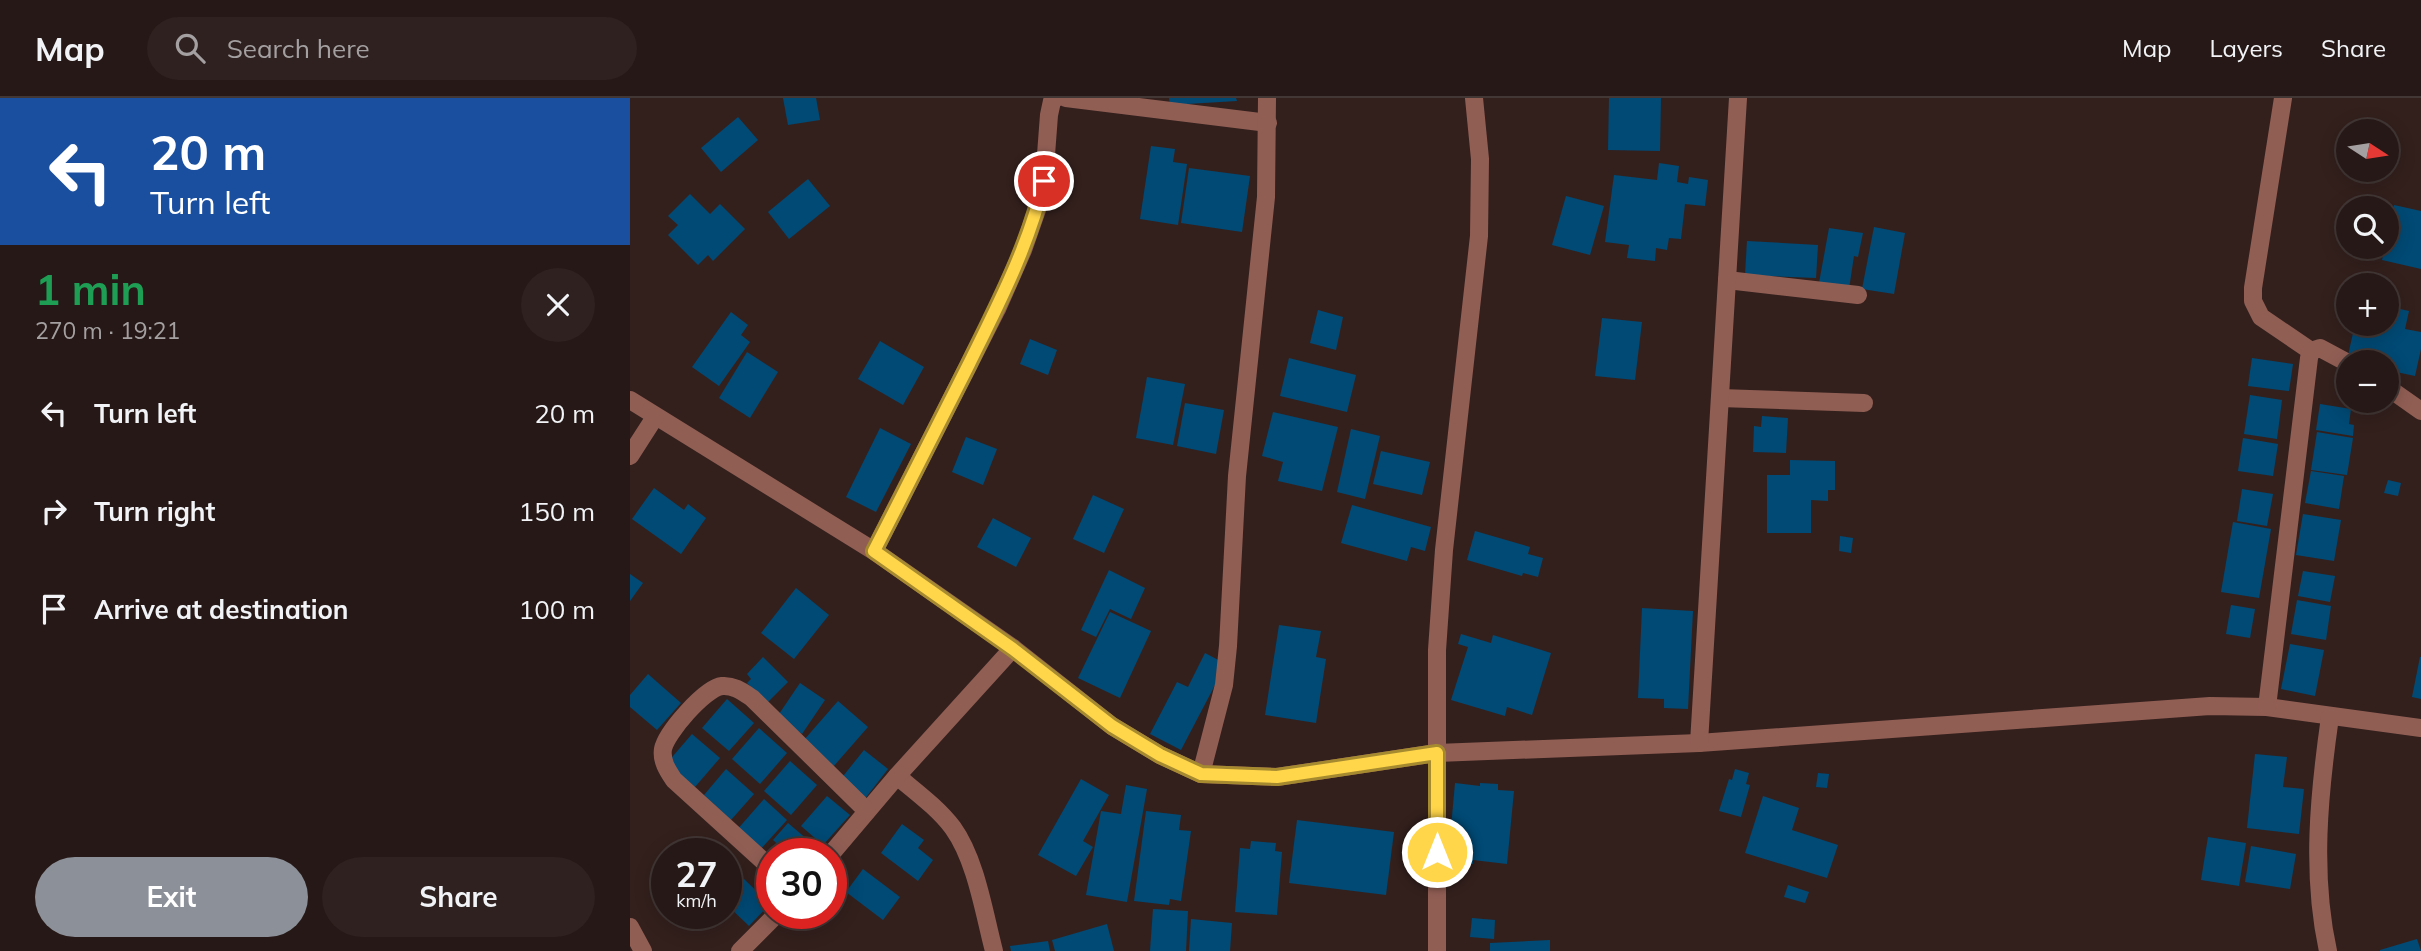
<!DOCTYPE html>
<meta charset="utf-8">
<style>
:root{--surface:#261816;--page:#2e211f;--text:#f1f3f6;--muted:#a4a0a1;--line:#423735;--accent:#8c9099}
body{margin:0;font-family:Mulish,sans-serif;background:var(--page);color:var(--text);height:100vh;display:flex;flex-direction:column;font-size:26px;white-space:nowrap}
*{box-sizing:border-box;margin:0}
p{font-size:23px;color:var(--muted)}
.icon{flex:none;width:38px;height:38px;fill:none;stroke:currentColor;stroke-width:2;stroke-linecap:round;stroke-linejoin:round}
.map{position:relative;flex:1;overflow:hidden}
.details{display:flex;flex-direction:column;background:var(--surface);width:630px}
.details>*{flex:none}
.hud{background:#1a4fa0;color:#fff;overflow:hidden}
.needle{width:46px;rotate:102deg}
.tools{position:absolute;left:1706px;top:21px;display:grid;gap:14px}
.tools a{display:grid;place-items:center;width:63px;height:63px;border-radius:50%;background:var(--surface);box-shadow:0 4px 18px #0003,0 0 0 2px var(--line);font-size:35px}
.speed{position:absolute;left:21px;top:740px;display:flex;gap:14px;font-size:35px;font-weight:700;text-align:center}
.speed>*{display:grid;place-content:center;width:91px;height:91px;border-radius:50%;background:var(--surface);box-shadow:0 4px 18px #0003,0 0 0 2px var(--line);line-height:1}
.speed small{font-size:18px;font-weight:400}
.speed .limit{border:10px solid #d22;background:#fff;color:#111}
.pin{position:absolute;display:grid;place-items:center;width:60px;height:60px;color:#fff;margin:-30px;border:4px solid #fff;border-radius:50%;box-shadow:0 2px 7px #0007}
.me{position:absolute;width:77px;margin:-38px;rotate:0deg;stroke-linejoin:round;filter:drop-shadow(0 0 5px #0008)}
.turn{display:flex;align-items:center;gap:24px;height:147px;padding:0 35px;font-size:32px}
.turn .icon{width:91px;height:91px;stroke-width:2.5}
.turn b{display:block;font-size:49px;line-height:60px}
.round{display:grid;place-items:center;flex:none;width:74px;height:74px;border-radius:37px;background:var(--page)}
.overview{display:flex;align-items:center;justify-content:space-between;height:119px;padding:0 35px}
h1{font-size:42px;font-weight:700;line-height:52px;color:#1e9e55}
.action{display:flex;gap:14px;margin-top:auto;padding:14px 35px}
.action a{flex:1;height:80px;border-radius:42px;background:var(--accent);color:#fff;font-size:28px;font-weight:700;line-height:80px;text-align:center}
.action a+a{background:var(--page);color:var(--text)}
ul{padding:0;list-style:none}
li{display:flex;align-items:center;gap:21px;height:98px;padding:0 35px}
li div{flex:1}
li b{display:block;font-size:26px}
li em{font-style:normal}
header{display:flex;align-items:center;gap:42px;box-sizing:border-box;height:98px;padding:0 35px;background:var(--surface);border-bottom:2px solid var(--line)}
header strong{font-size:33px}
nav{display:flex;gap:38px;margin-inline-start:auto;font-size:24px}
.search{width:490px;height:63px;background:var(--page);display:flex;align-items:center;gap:18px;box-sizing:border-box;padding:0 24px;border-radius:38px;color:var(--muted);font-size:26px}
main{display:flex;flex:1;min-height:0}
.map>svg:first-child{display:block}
.building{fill:#004a75}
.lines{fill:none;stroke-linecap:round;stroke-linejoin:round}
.minor{stroke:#915e54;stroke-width:18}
.route-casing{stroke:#a68a30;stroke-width:18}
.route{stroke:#ffd54a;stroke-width:12}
</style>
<header>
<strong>Map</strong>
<div class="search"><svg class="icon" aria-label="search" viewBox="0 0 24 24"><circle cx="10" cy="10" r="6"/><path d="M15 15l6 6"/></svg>Search here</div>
<nav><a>Map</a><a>Layers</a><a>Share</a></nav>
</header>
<main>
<section class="details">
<div class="hud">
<div class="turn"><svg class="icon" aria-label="left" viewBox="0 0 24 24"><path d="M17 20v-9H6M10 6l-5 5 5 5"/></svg><div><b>20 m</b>Turn left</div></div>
</div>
<div class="overview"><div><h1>1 min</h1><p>270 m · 19:21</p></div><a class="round"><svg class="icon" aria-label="close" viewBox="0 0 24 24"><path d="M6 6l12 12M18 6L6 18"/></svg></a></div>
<ul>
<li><svg class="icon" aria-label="left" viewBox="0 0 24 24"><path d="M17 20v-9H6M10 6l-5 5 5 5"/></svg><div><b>Turn left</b></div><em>20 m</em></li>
<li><svg class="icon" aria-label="right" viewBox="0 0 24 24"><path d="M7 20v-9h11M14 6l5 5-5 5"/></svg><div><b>Turn right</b></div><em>150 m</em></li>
<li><svg class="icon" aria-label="arrive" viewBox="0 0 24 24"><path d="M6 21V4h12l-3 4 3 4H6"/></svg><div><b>Arrive at destination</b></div><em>100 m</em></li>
</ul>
<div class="action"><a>Exit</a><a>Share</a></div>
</section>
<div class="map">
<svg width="1791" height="853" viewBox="0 0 1791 853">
<rect width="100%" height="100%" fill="#33201d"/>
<!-- building -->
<g class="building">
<polygon points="153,0 186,0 190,22 158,27"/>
<polygon points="539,0 606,0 607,3 540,7"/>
<polygon points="979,0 1031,0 1030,53 978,52"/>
<polygon points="108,19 128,42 91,74 71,50"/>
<polygon points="521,48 545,51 543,64 557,66 548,127 510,121"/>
<polygon points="1029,65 1049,68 1047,84 1058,86 1059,79 1078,82 1075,108 1055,106 1051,141 1039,140 1037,152 1026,150 1025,163 997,160 999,147 975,144 984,77 1027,82"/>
<polygon points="559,70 620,78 612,134 551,125"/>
<polygon points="178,81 200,108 159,141 138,114"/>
<polygon points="60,96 80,116 90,106 115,131 83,163 78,157 68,167 38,137 48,127 38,118"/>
<polygon points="936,98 974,108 960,157 922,147"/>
<polygon points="1764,107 1791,113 1791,171 1752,162 1755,149 1757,149"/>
<polygon points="1244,129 1275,135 1264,196 1232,191"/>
<polygon points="1199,130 1233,135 1228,159 1224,158 1219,191 1189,185"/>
<polygon points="1117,143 1188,147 1186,180 1115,177"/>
<polygon points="1757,208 1779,213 1775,231 1791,234 1791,251 1785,278 1757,272 1757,264 1717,262 1725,226 1757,226"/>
<polygon points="688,212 713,219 706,252 680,245"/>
<polygon points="101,214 118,227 111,237 120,244 89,288 62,269"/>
<polygon points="972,220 1012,224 1005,282 965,278"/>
<polygon points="400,241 427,252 418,277 390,266"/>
<polygon points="250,243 294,269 273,307 228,281"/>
<polygon points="117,254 148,274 120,320 89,300"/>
<polygon points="659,260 726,277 717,314 650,298"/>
<polygon points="1622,260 1663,266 1659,293 1618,288"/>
<polygon points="517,279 555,286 543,347 506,340"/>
<polygon points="1620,297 1652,302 1647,341 1614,336"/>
<polygon points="555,305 594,312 586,356 547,348"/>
<polygon points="1690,306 1721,311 1719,326 1724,327 1723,338 1686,332"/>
<polygon points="643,314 708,329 692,393 648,383 653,364 632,358"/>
<polygon points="1132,318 1158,320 1156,355 1123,354 1124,328 1131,329"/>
<polygon points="250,330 281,346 246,414 216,399"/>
<polygon points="721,331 750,338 735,401 707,394"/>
<polygon points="1687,334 1723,340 1717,377 1681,372"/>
<polygon points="336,339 367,351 353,387 322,374"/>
<polygon points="1613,340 1648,346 1643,378 1608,373"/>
<polygon points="751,353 800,364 792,397 743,386"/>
<polygon points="1160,362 1205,363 1205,392 1198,392 1198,403 1181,402 1181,435 1137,435 1137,377 1160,377"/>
<polygon points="1681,373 1714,378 1709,411 1675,405"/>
<polygon points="1758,382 1771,385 1768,398 1754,395"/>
<polygon points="24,390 54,412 58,406 76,420 51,456 2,421"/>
<polygon points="1612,391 1643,396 1637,428 1607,423"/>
<polygon points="463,397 494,411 474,455 443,441"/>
<polygon points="722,407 801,429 795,453 781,449 777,463 711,445"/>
<polygon points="1673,416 1711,422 1704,463 1666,457"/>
<polygon points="363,420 401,440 386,469 347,449"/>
<polygon points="1603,424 1641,431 1629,500 1591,494"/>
<polygon points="845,433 900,449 898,456 913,460 908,479 893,475 892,478 837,462"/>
<polygon points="1210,438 1223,440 1221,455 1209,453"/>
<polygon points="479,472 515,490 501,521 480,511 466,539 451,532"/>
<polygon points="1673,473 1705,478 1700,504 1668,498"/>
<polygon points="0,476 13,485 0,503"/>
<polygon points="166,490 199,517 164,561 131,535"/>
<polygon points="1667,502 1701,508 1696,542 1661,536"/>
<polygon points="1601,507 1625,511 1620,540 1596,536"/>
<polygon points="1012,510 1063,513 1058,611 1034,610 1034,601 1008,600"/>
<polygon points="480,514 521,533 490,600 448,580"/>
<polygon points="649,527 691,533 686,559 696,561 686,625 635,617"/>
<polygon points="831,536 861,545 863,537 921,555 902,617 877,609 875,618 821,602 838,549 828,546"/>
<polygon points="1660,546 1694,552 1685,598 1651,591"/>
<polygon points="575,555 596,566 551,652 520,636 547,584 558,589"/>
<polygon points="133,559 158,584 137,605 117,585 121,581 117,576"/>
<polygon points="1790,559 1791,559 1791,601 1782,599"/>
<polygon points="18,576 51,605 27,632 0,609 0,597"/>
<polygon points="170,585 195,602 172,636 147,619"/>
<polygon points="97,601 124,625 99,653 72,630"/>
<polygon points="208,603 238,629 203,669 174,642"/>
<polygon points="129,630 157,655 130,686 102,661"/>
<polygon points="62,636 90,660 65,689 37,665"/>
<polygon points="234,652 258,671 234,702 210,682"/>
<polygon points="1625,656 1657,659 1653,689 1674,691 1669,736 1617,730"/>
<polygon points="160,663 187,687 161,717 134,693"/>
<polygon points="96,671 124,696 101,722 74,697"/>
<polygon points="1105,671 1119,675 1116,686 1120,687 1111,719 1089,713 1099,681 1102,682"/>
<polygon points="1188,675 1199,676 1197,690 1186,689"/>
<polygon points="451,681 479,697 453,743 463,749 446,778 408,757"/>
<polygon points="825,685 850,688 850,685 868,686 868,692 884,693 877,766 843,762 843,766 818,763"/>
<polygon points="496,687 517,691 497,804 456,797 471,713 491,716"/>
<polygon points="197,698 220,717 193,747 171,728"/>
<polygon points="1133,698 1169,710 1162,732 1208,747 1197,780 1115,755"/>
<polygon points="134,701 157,722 129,753 106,733"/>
<polygon points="516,713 551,717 549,732 561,733 551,803 540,801 539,807 504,803"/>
<polygon points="667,722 764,734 756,797 659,785"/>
<polygon points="158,725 191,753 188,756 149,756 153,751 143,742"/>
<polygon points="272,726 294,742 288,750 303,762 288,783 251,755"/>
<polygon points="1578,739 1616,745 1609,788 1571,782"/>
<polygon points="621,743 646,745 645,753 652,754 647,817 605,814 610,750 620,751"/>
<polygon points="1621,748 1666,756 1660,791 1615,784"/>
<polygon points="233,771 270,799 253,822 216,794"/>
<polygon points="114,781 140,806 119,828 96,806 96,800"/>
<polygon points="1158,787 1179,794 1175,805 1154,799"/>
<polygon points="523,811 558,813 556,853 520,853"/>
<polygon points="842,820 865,822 864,841 840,839"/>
<polygon points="561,821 602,825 600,853 559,853"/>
<polygon points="477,826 484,853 425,853 422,842"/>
<polygon points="1787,841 1791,853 1750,853 1750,852"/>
<polygon points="920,842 920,853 860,853 860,845"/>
<polygon points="418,843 420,853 381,853 380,848"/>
</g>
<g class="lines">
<!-- minor -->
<g class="minor">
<polyline points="436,0 638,25"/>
<polyline points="1653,0 1623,190 1623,203 1631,219 1681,253"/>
<polyline points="1097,182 1228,197"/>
<polyline points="1757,289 1791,313"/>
<polyline points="1090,300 1234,305"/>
<polyline points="0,302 244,453 383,550 482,628 530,657 571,676 647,679 807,655 1069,645 1580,608 1637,609 1791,630"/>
<polyline points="0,358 25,319"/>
<polyline points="244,453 367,211 393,152 409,106 414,83 419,17 422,3 426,0"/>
<polyline points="1637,609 1679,260 1681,253 1690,250 1718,265"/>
<polyline points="1069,645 1108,0"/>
<polyline points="571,676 594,587 598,548 607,378 636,99 637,0"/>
<path d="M 267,678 C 286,694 308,710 323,730 C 346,762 354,815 364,853"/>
<polyline points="201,756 267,678 383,550"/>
<path d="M 142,771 L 44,682 C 38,673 31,663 33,651 C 36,635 75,590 92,588 C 104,587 113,594 122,600 L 237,713"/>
<polyline points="0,829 13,853"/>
<polyline points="110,853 147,816"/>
<polyline points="807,853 807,552 814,452 849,138 850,61 844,0"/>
<path d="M 1698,853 C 1681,776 1689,696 1700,619"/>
</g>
</g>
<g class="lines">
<!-- route casing -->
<g class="route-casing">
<path id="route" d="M 414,83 C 399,148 368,207 339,266 C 307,329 276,391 244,453 L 383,551 L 482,628 L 530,657 L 571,676 L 647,679 L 807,655 L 807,754"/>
</g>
<!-- route -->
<use href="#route" class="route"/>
</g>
</svg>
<div class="tools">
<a><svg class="needle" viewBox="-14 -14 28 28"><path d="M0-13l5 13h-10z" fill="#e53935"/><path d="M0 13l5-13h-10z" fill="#a4a0a1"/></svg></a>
<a><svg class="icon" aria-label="search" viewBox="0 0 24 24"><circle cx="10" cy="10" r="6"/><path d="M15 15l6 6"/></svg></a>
<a>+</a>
<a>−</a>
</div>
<div class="speed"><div>27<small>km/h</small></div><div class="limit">30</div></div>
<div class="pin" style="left:414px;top:83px;background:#d93025"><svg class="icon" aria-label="arrive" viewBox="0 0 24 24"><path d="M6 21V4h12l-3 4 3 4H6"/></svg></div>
<svg class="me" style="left:807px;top:754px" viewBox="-20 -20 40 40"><circle r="17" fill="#ffd54a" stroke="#fff" stroke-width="3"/><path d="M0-11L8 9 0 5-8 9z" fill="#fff"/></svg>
</div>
</main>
